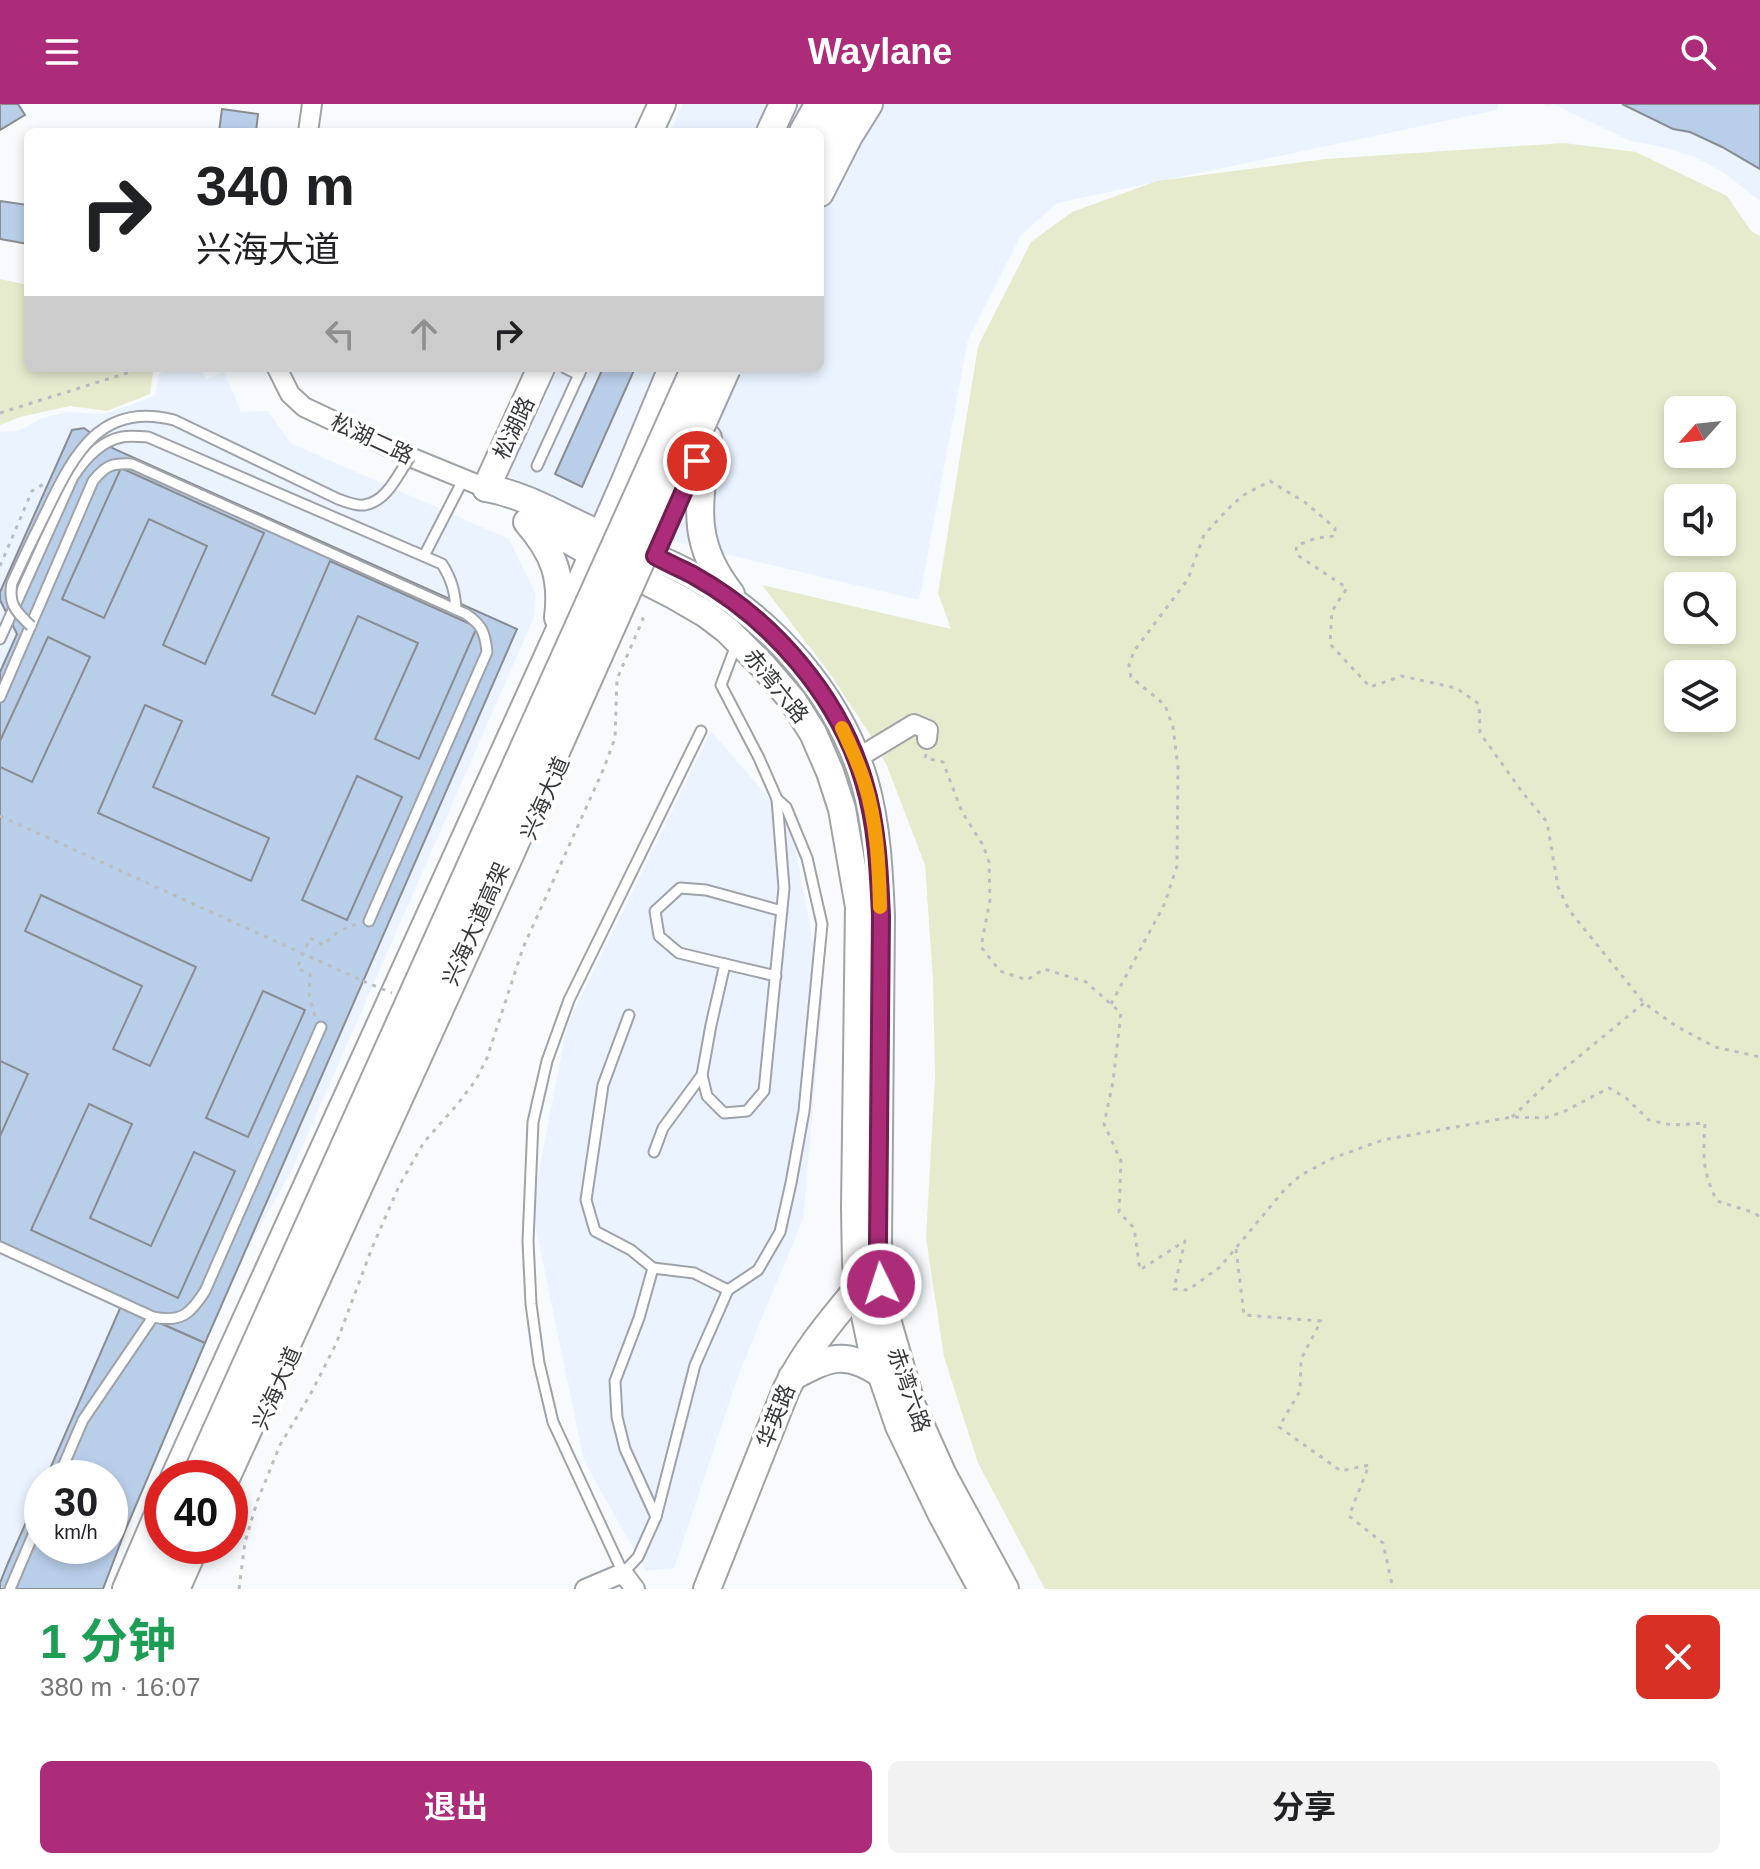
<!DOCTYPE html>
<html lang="zh">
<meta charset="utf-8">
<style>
:root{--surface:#fff;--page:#f2f2f2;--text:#202124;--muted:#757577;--accent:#ac2c7a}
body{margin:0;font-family:Helvetica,"Noto Sans SC",sans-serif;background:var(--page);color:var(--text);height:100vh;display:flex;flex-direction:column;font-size:30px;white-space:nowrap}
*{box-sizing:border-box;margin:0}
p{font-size:26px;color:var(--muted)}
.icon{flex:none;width:44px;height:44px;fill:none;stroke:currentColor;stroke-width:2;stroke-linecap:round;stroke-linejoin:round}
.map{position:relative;height:1485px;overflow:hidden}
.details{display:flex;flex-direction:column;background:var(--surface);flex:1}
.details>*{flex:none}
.hud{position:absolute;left:24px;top:24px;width:800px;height:244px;border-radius:12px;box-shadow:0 4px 12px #0003;background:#fff;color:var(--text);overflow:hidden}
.needle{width:52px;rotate:243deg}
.fabs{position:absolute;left:1664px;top:292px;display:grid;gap:16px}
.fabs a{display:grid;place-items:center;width:72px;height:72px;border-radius:12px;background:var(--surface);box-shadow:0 4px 12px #0003;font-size:40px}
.speed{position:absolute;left:24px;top:1356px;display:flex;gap:16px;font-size:40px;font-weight:700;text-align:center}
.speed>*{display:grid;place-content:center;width:104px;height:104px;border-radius:50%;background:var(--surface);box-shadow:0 4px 12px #0003;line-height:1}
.speed small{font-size:20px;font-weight:400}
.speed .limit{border:12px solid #d22;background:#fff;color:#111}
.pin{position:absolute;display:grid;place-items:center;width:68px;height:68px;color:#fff;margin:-34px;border:4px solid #fff;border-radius:50%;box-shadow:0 2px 8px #0007}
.me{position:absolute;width:88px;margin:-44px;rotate:356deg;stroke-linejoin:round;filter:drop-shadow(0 0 6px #0008)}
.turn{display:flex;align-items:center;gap:28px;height:168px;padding:0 40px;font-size:36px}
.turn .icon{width:104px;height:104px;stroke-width:2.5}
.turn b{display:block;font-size:56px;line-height:68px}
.lanes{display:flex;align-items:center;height:76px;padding:0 40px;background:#0003;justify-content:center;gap:40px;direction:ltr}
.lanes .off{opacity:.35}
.round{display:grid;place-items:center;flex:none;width:84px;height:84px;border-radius:12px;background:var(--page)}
.head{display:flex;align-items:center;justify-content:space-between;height:136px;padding:0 40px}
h1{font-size:48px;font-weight:700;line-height:60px;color:#1e9e55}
.button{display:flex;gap:16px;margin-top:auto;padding:16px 40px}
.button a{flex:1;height:92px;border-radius:12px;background:var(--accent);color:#fff;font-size:32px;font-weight:700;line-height:92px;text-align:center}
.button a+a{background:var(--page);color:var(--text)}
header{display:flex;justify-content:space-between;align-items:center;height:104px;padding:0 40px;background:var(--accent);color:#fff;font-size:36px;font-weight:700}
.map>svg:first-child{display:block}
.built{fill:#eaf3ff;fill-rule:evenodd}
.green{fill:#e7ebce;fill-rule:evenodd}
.building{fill:#b9cee9;stroke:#898d92;stroke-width:2}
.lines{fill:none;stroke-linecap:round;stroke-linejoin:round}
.lane-casing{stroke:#9fa3a9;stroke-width:13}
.street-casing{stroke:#9fa3a9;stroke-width:22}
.secondary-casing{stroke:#9fa3a9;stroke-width:30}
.primary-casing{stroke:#9fa3a9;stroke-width:34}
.path{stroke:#bbbec1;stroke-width:3;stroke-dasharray:4 6;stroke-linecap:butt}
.lane{stroke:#fff;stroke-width:9}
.street{stroke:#fff;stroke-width:18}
.secondary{stroke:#fff;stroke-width:26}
.primary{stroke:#fff;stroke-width:30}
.lane-bridge-casing{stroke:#9fa3a9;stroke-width:13;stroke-linecap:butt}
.primary-bridge-casing{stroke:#9fa3a9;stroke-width:34;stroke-linecap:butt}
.path-bridge{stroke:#bbbec1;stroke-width:3;stroke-dasharray:4 6;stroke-linecap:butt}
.lane-bridge{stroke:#fff;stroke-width:9}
.primary-bridge{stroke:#fff;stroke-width:30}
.route-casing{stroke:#701d4f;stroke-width:20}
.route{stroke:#ac2c7a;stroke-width:14}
.slow{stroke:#f59e0b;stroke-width:14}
.labels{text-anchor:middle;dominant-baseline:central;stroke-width:8;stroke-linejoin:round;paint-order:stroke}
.street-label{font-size:22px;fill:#37393b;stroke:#fff}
</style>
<header><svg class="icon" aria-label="menu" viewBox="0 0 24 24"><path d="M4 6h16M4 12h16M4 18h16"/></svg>Waylane<svg class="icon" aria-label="search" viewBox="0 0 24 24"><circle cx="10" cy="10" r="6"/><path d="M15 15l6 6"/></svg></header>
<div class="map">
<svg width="1760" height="1485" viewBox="0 0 1760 1485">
<rect width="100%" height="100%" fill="#f8fbfe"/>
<!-- built -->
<g class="built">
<polygon points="683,0 1498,0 1497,6 1057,99 1021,131 968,235 919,496 691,442 584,408 508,371 559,264 820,264 820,28 670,28"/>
<polygon points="1545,0 1760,0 1760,97 1723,68 1692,52 1659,42 1630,37 1554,0 1547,3"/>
<path d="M 175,264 L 200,264 L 206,275 L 224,268 L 241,308 L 268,307 L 290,339 L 509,435 L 535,489 L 534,513 L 292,1066 L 247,1145 L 156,1353 L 103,1485 L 0,1485 L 0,328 L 18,327 L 42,314 L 67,308 L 104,310 L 155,292 L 159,270 ZM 42,1374 L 110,1374 L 110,1442 L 42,1442 Z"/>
<polygon points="711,627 791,720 823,892 803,1115 739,1269 674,1464 646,1467 584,1357 532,1105 567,921"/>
</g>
<!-- green -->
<g class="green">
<path d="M 1564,39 L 1636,48 L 1727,92 L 1751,127 L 1760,132 L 1760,1485 L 1045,1485 L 978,1359 L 944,1253 L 926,1134 L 935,973 L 933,876 L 925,761 L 887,662 L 869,629 L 828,567 L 762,481 L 951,525 L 938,489 L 978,242 L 1031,138 L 1072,108 L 1157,77 L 1326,55 ZM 1678,306 L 1722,306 L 1722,350 L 1678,350 ZM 1678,394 L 1722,394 L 1722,438 L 1678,438 ZM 1678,482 L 1722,482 L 1722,526 L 1678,526 ZM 1678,570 L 1722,570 L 1722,614 L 1678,614 Z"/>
<polygon points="0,175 28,181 28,264 164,264 153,268 150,290 107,307 70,302 20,313 0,321"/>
</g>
<!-- building -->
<g class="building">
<polygon points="0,0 18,0 25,11 0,26"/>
<polygon points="1622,0 1760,0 1760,65 1722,43 1690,28 1673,25"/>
<polygon points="222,5 258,10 256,28 219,28"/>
<polygon points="0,97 28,101 28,140 0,135"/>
<polygon points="603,264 635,264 582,383 555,370"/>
<polygon points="84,324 112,344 517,525 205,1239 0,1148 0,568 17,530 0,496 0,488 72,326"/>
<polygon points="121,364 264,429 205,560 163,541 207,442 149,415 104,514 62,495"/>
<polygon points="330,457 477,523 419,655 375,635 418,539 358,512 315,610 272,591"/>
<polygon points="48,533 90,553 32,678 0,663 0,637"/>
<polygon points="145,601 182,617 153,683 269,734 251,777 98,709"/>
<polygon points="357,672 402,693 347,816 302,796"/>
<polygon points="41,791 196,863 150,962 113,945 142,882 25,827"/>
<polygon points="263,887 305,906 248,1033 206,1014"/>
<polygon points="0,957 28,970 0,1032"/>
<polygon points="89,1000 132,1020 90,1114 151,1142 194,1048 235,1067 178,1194 31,1126"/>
<polygon points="121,1202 205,1239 125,1427 103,1485 0,1485 0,1479 8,1459 42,1382 42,1442 110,1442 110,1374 46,1374"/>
</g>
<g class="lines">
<!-- lane casing -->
<g class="lane-casing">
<g id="lane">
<polyline points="565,264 579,271"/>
<polyline points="537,362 582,264"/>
<polyline points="424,452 464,374"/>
<path d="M 0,535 L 73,373 C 84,356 101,337 122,333 C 130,331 140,333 148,333 L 442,460 C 452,476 455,488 456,506"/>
<polyline points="736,541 721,581 759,654 777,695 784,784 764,987 747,1007 724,1009 707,992 702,971 711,921 725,860 679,849 659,832 655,807 680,784 706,786 782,807"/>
<path d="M 0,593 L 93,377 C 106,361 112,359 132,360 L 466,510 C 482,521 485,528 487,548 L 369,817"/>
<polyline points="701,627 569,896 547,957 533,1018 528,1137 531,1200 539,1259 553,1318 623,1469 638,1453 656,1413 695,1261 728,1186 758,1166 780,1128 791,1079 804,1007 822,820 807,754 786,703 777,695"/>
<polyline points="725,860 776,872"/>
<polyline points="629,911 603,981 586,1096 595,1127 631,1146 653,1164 639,1214 615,1277 617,1313 625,1345 656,1413"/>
<polyline points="654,1048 663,1024 702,971"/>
<path d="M 0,1143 L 153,1213 C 182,1219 191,1209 205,1187 L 321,923"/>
<polyline points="653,1164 694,1169 728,1186"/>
<polyline points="58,1374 83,1316 153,1213"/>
<polyline points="10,1485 42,1410"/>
</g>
</g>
<!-- street casing -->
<g class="street-casing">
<g id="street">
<polyline points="308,28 312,0"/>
<polyline points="277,264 290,290 304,303 410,353 486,384"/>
<polyline points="856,655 914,620 928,626 927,635"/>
<polyline points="585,1485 623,1469 635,1485"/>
</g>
</g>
<!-- secondary casing -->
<g class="secondary-casing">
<g id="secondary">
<polyline points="649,28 662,0"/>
<polyline points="770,28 783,0"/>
<polyline points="820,89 849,32 869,0"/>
<path d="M 708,334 C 700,396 688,436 731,490"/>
<path d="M 486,384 C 528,391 565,416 604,432 C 634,445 665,456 693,472 C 773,516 839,591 865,679 C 877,722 879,767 881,812 L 878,1139 L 881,1180 L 886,1212 L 912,1302 L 943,1371 L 1005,1485"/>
<polyline points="486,384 541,264"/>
<polyline points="534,417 593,450 675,492 706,510 727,526 763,562 793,597 813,629 830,668 842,705 859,803 855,1105 856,1160 859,1183 871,1240 899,1322 942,1411 982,1485"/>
<path d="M 527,418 C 554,449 563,473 558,514"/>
<path d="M 792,1273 C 828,1254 844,1245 881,1270"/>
<polyline points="174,1374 556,534 625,377 672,264"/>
<polyline points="126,1485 162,1401"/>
<path d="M 707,1485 L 786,1286 C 806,1244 837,1210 866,1174"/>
</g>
</g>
<!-- primary casing -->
<g class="primary-casing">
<g id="primary">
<polyline points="805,28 821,0"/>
<polyline points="820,51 847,0"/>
<polyline points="149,1485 167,1442"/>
<polyline points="174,1485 193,1442"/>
</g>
</g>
<!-- path -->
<g class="path">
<polyline points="0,309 143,264"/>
<polyline points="0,462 32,387 47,378"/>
<path d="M 926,650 L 925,654 L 943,658 L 962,708 L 983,741 L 989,758 L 990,796 L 981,843 L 1000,867 L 1027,876 L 1044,865 L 1086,878 L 1121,909 L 1113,978 L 1104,1020 L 1121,1057 L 1119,1108 L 1134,1124 L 1140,1166 L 1185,1137 L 1174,1185 L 1188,1186 L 1220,1163 L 1285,1085 L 1301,1071 L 1333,1054 L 1383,1036 L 1512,1013 L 1545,1014 L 1565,1007 L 1609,984 L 1626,994 L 1649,1016 L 1672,1021 L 1705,1019 C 1703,1052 1702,1067 1717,1097 L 1755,1109 L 1760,1113"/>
<polyline points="0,712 363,877"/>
<polyline points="1111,900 1164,801 1177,762 1178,663 1173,623 1165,601 1131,573 1129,561 1134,547 1188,475 1204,431 1226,407 1242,392 1270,377 1306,399 1335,424 1335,432 1316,434 1296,442 1297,451 1347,484 1332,507 1330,540 1370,583 1402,572 1456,584 1479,600 1480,629 1523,689 1547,718 1558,783 1569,806 1644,899 1676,922 1715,943 1760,953"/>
<polyline points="315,912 309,892 310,870 297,864 310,834 323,841 339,827 356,820"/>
<polyline points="1512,1013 1553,974 1644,899"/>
<polyline points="1236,1145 1244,1211 1321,1217 1301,1255 1300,1287 1279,1323 1341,1367 1369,1361 1349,1412 1383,1439 1393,1485"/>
<polyline points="239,1485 245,1438 257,1398 280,1341 310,1291 336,1240 372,1144 399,1082 424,1038 456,1002 476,976 487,954 523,844 604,664 615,634 617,575 643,515 636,513"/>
</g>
<!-- lane -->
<use href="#lane" class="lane"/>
<!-- street -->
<use href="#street" class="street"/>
<!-- secondary -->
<use href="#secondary" class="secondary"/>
<!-- primary -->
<use href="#primary" class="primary"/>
<!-- lane-bridge casing -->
<g class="lane-bridge-casing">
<path id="lane-bridge" d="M 31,522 C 16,508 8,500 12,479 C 23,455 35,430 47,406 C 74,350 101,297 174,316 L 338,395 C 346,398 356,402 364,401 C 387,398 398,370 410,353"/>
</g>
<!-- primary-bridge casing -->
<g class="primary-bridge-casing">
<g id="primary-bridge">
<polyline points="197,1374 697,264"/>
<polyline points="224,1374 506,755 725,264"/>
</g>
</g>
<!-- path-bridge -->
<polyline class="path-bridge" points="363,877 392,889"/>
<!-- lane-bridge -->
<use href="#lane-bridge" class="lane-bridge"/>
<!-- primary-bridge -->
<use href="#primary-bridge" class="primary-bridge"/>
</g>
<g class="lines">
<!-- route casing -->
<g class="route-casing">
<path id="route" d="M 697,357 L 655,452 C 668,459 681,465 693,471 C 772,515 839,592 864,678 C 877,721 879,767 881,812 L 878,1139 L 881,1180"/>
</g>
<!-- route -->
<use href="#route" class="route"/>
<!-- slow -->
<path class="slow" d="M 842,624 C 850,641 858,658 864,677 C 877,717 879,761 880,803"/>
</g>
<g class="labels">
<!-- street labels -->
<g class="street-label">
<text transform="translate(514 324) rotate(-65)">松湖路</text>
<text transform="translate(372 335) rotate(25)">松湖二路</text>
<text transform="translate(776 582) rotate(51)">赤湾六路</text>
<text transform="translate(545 694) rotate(-66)">兴海大道</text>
<text transform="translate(476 820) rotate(-66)">兴海大道高架</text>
<text transform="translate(277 1284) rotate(-66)">兴海大道</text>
<text transform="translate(909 1286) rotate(71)">赤湾六路</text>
<text transform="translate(776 1312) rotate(-68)">华英路</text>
</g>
</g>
</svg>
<div class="fabs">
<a><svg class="needle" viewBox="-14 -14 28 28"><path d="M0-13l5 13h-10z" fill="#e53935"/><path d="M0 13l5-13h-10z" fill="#757577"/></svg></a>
<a><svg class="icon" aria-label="sound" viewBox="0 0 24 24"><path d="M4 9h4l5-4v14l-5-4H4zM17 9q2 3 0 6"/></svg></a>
<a><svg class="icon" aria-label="search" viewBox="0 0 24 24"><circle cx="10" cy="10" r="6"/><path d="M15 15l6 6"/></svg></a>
<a><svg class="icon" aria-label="layers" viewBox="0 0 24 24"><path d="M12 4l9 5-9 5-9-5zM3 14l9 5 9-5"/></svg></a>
</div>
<div class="speed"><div>30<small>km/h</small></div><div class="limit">40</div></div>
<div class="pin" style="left:697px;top:357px;background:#d93025"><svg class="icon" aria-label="arrive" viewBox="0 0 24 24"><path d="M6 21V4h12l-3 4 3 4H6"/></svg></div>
<svg class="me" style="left:881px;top:1180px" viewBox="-20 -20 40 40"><circle r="17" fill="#ac2c7a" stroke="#fff" stroke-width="3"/><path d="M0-11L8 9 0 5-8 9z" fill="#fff"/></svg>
<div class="hud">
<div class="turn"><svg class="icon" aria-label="right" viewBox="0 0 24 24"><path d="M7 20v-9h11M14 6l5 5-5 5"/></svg><div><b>340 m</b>兴海大道</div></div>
<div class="lanes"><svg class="icon off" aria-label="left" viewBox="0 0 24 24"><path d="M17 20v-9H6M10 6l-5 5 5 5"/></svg><svg class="icon off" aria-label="ahead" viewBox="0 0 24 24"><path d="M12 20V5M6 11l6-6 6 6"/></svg><svg class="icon" aria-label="right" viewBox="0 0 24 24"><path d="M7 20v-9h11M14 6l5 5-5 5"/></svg></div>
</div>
</div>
<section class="details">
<div class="head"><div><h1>1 分钟</h1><p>380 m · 16:07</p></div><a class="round" style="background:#d93025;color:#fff"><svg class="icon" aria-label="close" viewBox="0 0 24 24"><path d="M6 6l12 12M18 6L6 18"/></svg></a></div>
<div class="button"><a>退出</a><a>分享</a></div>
</section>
